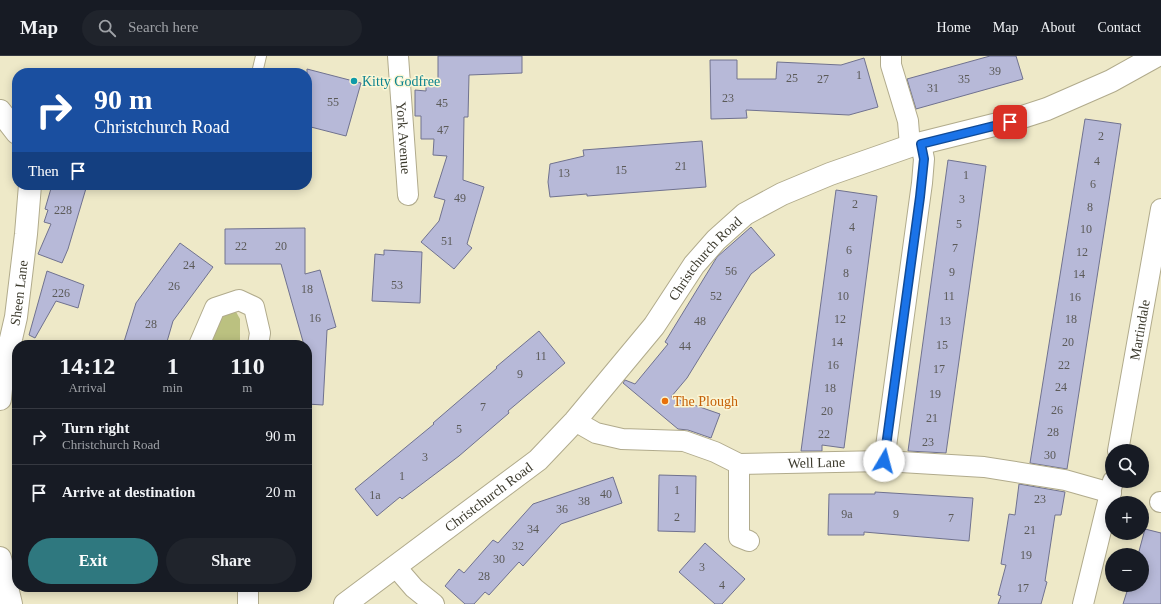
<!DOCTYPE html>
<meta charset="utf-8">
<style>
:root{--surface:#171b24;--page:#20242c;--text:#f1f3f6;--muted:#9ea1a6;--line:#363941;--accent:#2f787f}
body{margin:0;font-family:"Times New Roman",serif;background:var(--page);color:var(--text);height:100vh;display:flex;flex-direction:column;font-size:15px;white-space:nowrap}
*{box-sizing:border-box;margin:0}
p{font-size:13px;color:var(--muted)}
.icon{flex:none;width:22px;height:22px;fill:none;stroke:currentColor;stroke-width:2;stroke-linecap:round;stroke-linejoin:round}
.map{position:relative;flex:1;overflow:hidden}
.drawer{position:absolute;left:12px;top:284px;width:300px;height:252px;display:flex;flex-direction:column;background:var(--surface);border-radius:16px;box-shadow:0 2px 10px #0003}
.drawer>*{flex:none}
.hud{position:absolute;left:12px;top:12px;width:300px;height:122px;border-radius:16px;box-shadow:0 2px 10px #0003;background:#1a4fa0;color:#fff;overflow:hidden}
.fabs{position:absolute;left:1105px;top:388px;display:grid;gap:8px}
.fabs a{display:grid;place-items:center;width:44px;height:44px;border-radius:50%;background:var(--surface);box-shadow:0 2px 10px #0003;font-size:20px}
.pin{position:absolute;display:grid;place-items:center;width:34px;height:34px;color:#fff;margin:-17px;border-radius:8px;box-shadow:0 2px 6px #0006}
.me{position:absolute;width:44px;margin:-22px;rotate:8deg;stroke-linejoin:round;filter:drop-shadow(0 0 3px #0008)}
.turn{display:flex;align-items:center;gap:14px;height:84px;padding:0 16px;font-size:18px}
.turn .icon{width:52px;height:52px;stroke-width:2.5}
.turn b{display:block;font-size:28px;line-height:34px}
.then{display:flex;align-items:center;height:38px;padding:0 16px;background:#0003;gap:8px;font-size:15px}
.eta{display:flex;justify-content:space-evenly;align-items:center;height:68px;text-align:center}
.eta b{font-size:24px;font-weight:700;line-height:28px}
.action{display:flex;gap:8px;margin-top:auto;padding:8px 16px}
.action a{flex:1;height:46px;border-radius:24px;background:var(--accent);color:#fff;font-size:16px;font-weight:700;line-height:46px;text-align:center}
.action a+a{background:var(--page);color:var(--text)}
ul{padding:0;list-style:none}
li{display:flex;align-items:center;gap:12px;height:56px;padding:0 16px;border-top:1px solid var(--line)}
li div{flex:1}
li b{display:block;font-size:15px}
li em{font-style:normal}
header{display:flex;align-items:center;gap:24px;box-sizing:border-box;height:56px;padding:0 20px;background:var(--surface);border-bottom:1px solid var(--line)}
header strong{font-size:19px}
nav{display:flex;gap:22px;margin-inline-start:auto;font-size:14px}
.search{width:280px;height:36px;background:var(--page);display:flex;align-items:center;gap:10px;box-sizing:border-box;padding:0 14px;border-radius:22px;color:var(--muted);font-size:15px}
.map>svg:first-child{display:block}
.green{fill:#bbc180}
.building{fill:#b7b9d8;stroke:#70728f}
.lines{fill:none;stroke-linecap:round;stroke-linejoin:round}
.service-casing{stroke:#b1ab8c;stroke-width:12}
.minor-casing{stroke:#b1ab8c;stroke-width:22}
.tertiary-casing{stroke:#b1ab8c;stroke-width:24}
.secondary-casing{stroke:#b1ab8c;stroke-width:24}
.service{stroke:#fff;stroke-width:10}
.minor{stroke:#fff;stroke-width:20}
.tertiary{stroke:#fff;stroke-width:22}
.secondary{stroke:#fff;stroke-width:22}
.route-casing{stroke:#114b97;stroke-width:10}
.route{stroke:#1a73e8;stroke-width:7}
.culture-dot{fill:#0f9aa8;stroke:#fbf6d5;stroke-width:1.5}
.food-dot{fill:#e8710a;stroke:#fbf6d5;stroke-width:1.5}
.labels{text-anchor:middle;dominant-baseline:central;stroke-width:3;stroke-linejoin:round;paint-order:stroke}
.number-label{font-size:12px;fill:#5b5a58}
.culture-label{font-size:14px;fill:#0d838f;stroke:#fbf6d5;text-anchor:start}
.street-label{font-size:14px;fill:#3c3a2d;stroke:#fbf6d5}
.food-label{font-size:14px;fill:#c56008;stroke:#fbf6d5;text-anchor:start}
</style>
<header>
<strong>Map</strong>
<div class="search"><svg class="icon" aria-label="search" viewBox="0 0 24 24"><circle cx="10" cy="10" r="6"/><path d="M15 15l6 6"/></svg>Search here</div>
<nav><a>Home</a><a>Map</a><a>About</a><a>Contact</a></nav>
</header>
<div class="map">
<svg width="1161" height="548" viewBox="0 0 1161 548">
<rect width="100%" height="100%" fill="#eee9c8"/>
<!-- green -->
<polygon class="green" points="235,254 240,263 240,289 206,289 216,263"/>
<!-- building -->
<g class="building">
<polygon points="438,0 522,0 522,17 469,19 468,61 464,61 463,124 484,131 467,188 472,192 454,213 421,186 439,165 445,144 434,141 447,100 433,99 434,83 421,83 421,60 415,60 415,34 426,35 426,24 438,24"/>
<polygon points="990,0 1016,0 1023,23 916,53 907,23"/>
<polygon points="864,2 878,51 849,59 746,54 747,62 711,63 710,4 737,4 737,23 776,23 777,6 841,9"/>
<polygon points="307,13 361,27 346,80 307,70"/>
<polygon points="1085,63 1121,68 1067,413 1030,407"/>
<polygon points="702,85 706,131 587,140 587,138 550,141 548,126 550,108 584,100 583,94"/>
<polygon points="948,104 986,110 977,177 946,397 908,395"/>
<polygon points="52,129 87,129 68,193 62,207 38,198 51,168 44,166 48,154 45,153"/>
<polygon points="836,134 877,140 847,369 844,392 822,389 822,395 801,395"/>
<polygon points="751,171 775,199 751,218 687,322 671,341 720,358 711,382 688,374 678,373 623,327 625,324 635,328 668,288 665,286 717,201"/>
<polygon points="305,172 305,218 320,214 336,271 327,274 323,349 307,348 307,289 304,289 281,208 225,208 225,173"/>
<polygon points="180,187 213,211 173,265 166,289 123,289 136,247"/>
<polygon points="384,194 422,196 420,247 372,245 375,198 384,199"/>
<polygon points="47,215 84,229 78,252 56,245 35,282 29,279"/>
<polygon points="539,275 565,307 508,355 509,357 459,400 402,443 400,441 377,460 355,433 434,368 433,367 497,312 496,311"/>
<polygon points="659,419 696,420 695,476 658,475"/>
<polygon points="613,421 622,447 561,468 523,510 519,506 489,539 485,536 474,548 465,548 445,530 459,513 464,517 493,484 498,487 533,448"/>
<polygon points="1019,428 1065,436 1061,459 1055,459 1045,525 1047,526 1041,548 998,548 1001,540 998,539 1006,509 1001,508 1009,458 1015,459"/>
<polygon points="875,436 973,442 969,485 864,476 864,479 828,479 829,438 875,438"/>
<polygon points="1145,473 1161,477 1161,548 1123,548 1129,529 1142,529 1142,499 1138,499"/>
<polygon points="705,487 745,523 722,548 715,548 679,516"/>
</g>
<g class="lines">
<!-- service casing -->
<g class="service-casing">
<polyline id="service" points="257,17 261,0"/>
</g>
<!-- minor casing -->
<g class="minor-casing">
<g id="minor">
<path id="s1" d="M 398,0 L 408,139"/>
<polyline points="891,0 891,9 908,65 910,90"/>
<polyline points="199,289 215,252 239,244 254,251 260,277 258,289"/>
<polyline points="2,322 17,324"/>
<path id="s2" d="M 575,365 L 596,377 L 622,383 L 684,385 L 715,396 L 739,408 L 884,405 L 984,411 L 1065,424 L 1111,437"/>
<path id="s3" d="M 1118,395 L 1161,153"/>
<polyline points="884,405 922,127 924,103 921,88"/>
<polyline points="739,408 739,481 749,485"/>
<polyline points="1160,446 1161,446"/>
<polyline points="395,510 414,532 434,548"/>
<polyline points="248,548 248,531"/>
<polyline points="1083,548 1113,425"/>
</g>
</g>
<!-- tertiary casing -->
<g class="tertiary-casing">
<g id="tertiary">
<path id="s4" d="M 345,548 L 538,404 L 575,365 L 654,270 L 694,209 L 716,184 L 745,158 L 782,138 L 830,118 L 910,90 L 1010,65 L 1047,53 L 1111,25 L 1156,0"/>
</g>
</g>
<!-- secondary casing -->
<g class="secondary-casing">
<g id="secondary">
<polyline points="0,55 17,77"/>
<path id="s5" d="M 0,343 L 2,322 L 16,261 L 26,178 L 30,129"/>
<polyline points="0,502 11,548"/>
</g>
</g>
<!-- service -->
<use href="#service" class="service"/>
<!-- minor -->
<use href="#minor" class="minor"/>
<!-- tertiary -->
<use href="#tertiary" class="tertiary"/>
<!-- secondary -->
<use href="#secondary" class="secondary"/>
</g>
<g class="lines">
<!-- route casing -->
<g class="route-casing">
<polyline id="route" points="884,405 920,141 924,103 921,88 1010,66"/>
</g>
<!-- route -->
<use href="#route" class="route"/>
</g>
<!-- markers -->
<circle class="culture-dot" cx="354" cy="25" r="4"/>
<circle class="food-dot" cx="665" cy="345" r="4"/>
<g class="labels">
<!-- number labels -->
<g class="number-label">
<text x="995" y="15">39</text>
<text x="859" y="19">1</text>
<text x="792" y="22">25</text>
<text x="823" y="23">27</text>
<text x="964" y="23">35</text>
<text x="933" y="32">31</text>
<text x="728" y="42">23</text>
<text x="333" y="46">55</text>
<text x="442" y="47">45</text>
<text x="443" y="74">47</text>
<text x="1101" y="80">2</text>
<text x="1097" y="105">4</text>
<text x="681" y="110">21</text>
<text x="621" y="114">15</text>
<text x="564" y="117">13</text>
<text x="966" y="119">1</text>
<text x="1093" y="128">6</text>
<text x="460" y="142">49</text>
<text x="962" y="143">3</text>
<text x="855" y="148">2</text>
<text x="1090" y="151">8</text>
<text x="63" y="154">228</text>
<text x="959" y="168">5</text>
<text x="852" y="171">4</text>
<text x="1086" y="173">10</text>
<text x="447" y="185">51</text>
<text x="241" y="190">22</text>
<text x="281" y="190">20</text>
<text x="955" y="192">7</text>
<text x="849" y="194">6</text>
<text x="1082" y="196">12</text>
<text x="189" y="209">24</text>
<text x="731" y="215">56</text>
<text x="952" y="216">9</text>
<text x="846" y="217">8</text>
<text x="1079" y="218">14</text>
<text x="397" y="229">53</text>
<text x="174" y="230">26</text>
<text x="307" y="233">18</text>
<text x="61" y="237">226</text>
<text x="716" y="240">52</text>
<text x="843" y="240">10</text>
<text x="949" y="240">11</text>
<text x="1075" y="241">16</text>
<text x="315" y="262">16</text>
<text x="840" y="263">12</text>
<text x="1071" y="263">18</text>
<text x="700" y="265">48</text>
<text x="945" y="265">13</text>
<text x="151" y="268">28</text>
<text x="837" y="286">14</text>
<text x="1068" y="286">20</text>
<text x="942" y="289">15</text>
<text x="685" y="290">44</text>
<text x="541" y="300">11</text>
<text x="833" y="309">16</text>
<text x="1064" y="309">22</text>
<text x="939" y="313">17</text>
<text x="520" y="318">9</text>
<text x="1061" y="331">24</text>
<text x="830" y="332">18</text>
<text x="935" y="338">19</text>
<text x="483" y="351">7</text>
<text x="1057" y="354">26</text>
<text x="827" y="355">20</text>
<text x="932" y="362">21</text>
<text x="459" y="373">5</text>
<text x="1053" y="376">28</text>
<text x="824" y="378">22</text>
<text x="928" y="386">23</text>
<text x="1050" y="399">30</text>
<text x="425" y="401">3</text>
<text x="402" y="420">1</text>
<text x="677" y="434">1</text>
<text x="606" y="438">40</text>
<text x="375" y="439">1a</text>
<text x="1040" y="443">23</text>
<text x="584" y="445">38</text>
<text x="562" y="453">36</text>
<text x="847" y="458">9a</text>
<text x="896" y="458">9</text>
<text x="677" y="461">2</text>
<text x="951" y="462">7</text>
<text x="533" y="473">34</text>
<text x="1030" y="474">21</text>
<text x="518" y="490">32</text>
<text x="1026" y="499">19</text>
<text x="499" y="503">30</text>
<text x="702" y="511">3</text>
<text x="484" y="520">28</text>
<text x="722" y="529">4</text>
<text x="1023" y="532">17</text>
</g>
<!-- culture labels -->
<g class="culture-label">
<text x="362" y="25">Kitty Godfree</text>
</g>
<!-- street labels -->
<g class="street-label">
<text stroke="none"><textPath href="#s1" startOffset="82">York Avenue</textPath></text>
<text stroke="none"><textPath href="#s4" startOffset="503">Christchurch Road</textPath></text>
<text stroke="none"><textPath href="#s5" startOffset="108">Sheen Lane</textPath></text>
<text stroke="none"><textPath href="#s3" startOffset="123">Martindale</textPath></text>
<text stroke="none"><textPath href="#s2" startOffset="250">Well Lane</textPath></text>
<text stroke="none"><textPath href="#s4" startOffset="179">Christchurch Road</textPath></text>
</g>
<!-- food labels -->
<g class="food-label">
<text x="673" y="345">The Plough</text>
</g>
</g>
</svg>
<div class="fabs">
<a><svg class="icon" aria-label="search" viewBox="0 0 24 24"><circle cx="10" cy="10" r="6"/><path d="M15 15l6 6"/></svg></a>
<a>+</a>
<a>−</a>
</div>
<div class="pin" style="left:1010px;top:66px;background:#d93025"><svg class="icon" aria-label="arrive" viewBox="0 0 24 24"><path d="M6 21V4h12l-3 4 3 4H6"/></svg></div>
<svg class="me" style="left:884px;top:405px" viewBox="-20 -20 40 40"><circle r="19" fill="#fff"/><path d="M0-13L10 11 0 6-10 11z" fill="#1a73e8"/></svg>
<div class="hud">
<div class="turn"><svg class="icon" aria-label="right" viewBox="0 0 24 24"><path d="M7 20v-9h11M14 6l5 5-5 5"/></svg><div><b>90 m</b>Christchurch Road</div></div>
<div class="then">Then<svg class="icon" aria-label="arrive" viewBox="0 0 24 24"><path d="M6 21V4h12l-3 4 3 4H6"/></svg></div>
</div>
<section class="drawer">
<div class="eta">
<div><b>14:12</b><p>Arrival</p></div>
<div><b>1</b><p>min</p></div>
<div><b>110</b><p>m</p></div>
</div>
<ul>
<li><svg class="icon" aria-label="right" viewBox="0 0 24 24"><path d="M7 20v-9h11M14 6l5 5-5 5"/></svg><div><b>Turn right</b><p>Christchurch Road</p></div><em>90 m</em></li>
<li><svg class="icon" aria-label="arrive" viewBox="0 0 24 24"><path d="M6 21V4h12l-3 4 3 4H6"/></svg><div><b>Arrive at destination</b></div><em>20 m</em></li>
</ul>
<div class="action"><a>Exit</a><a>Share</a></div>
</section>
</div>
